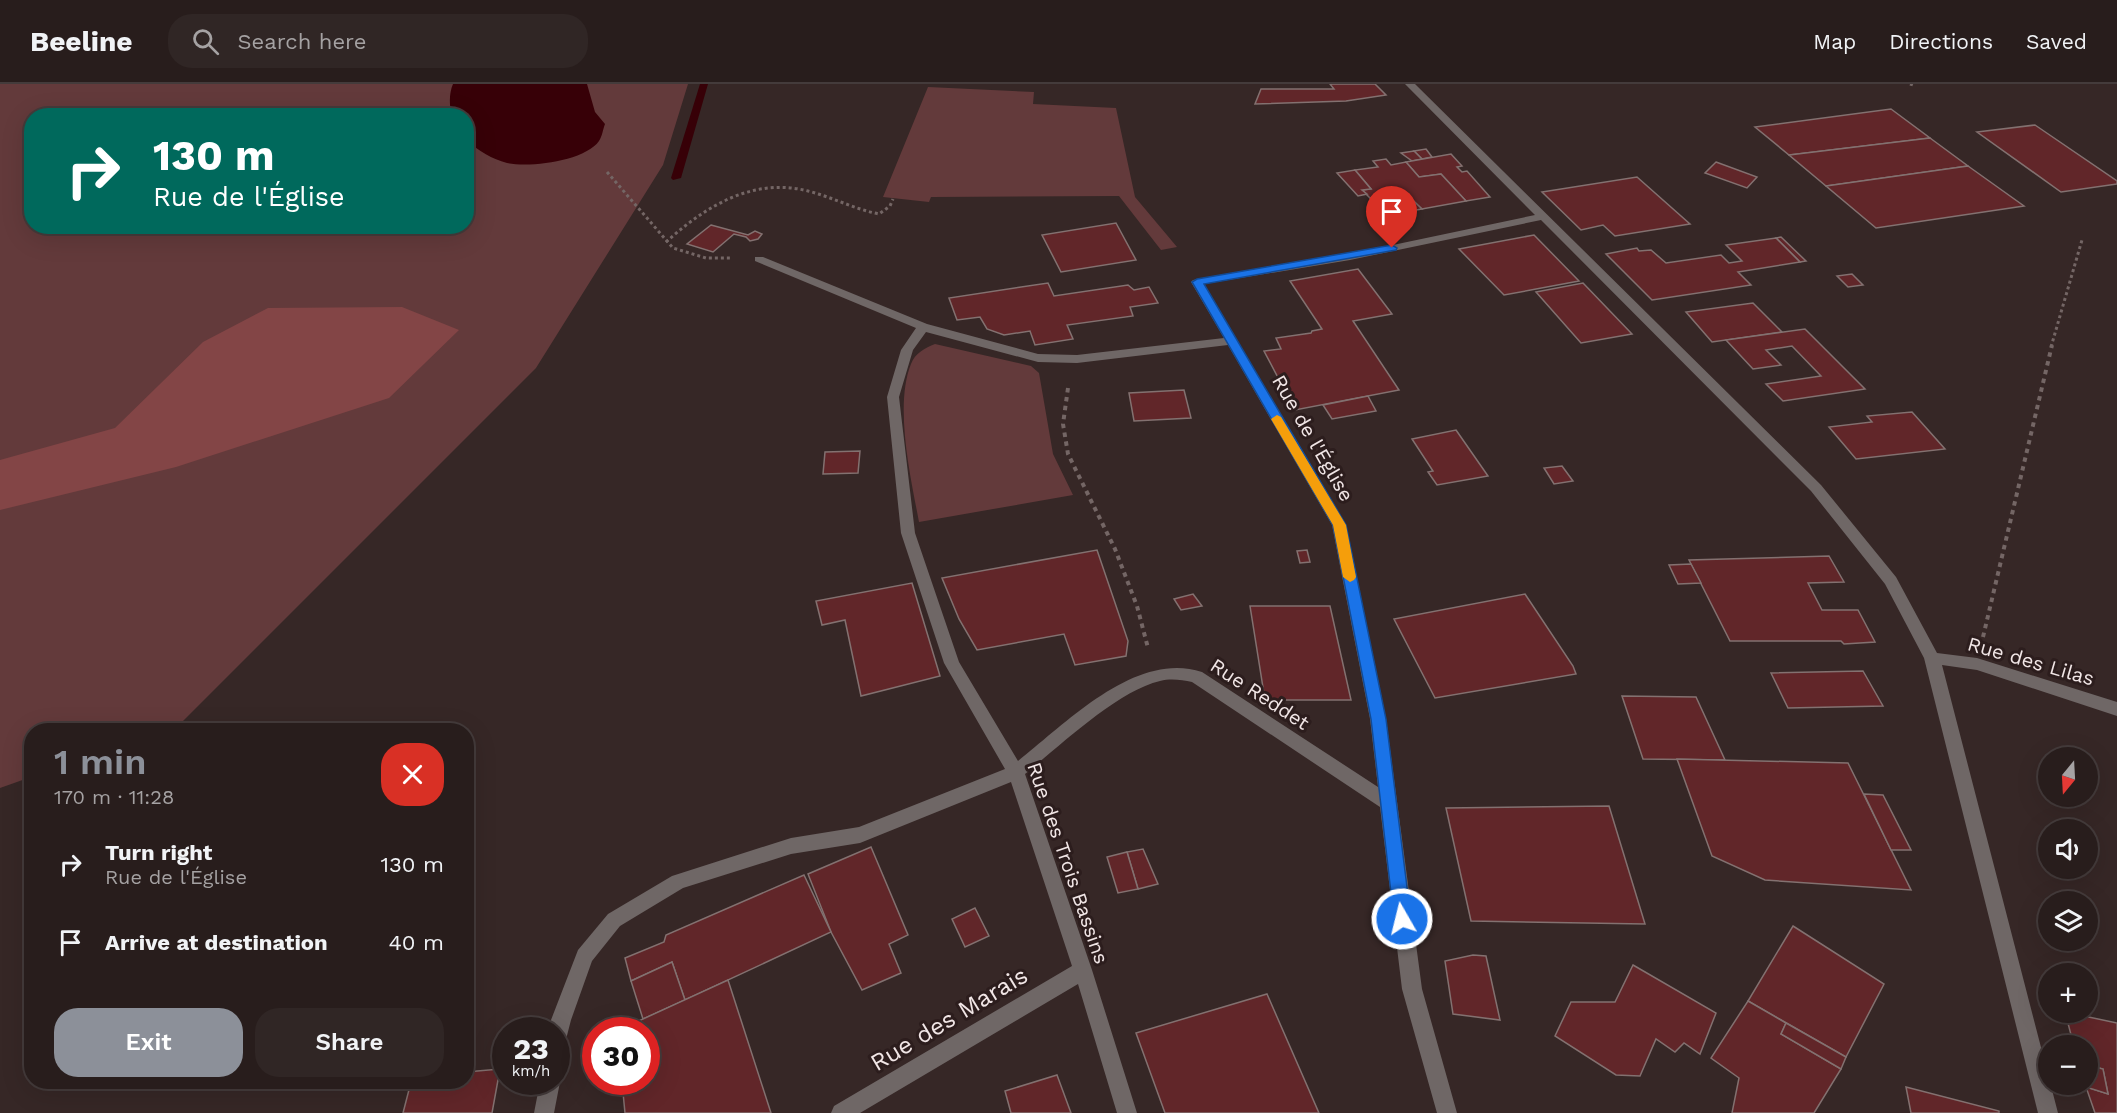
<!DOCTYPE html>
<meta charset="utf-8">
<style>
:root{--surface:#281d1c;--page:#302625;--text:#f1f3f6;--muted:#a5a2a3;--line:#443b3b;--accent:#8c9099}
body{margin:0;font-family:"Work Sans",sans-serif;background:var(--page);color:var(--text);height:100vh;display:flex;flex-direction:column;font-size:22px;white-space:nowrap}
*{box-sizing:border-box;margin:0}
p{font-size:20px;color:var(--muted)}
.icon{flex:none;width:33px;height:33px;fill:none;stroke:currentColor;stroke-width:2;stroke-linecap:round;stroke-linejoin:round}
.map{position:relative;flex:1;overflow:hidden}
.drawer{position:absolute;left:24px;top:639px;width:450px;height:366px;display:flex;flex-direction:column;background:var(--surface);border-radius:24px;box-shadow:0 6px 24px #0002,0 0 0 2px var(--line)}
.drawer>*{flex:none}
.banner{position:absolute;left:24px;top:24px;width:450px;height:126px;border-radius:24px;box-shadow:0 6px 24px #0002,0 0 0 2px var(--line);background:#00695c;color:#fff;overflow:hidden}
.needle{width:39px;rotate:198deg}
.buttons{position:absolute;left:2038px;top:663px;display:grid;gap:12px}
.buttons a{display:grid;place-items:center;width:60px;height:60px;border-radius:50%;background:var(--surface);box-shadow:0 6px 24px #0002,0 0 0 2px var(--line);font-size:30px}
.speed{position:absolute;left:492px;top:933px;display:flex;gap:12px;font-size:30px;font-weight:700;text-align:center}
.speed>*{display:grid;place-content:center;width:78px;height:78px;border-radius:50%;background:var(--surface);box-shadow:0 6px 24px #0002,0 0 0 2px var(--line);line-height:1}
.speed small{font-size:15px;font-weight:400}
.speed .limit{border:9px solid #d22;background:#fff;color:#111}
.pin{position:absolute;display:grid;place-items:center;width:51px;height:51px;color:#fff;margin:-62px -26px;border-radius:50% 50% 50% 0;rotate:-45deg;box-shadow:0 0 6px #0007}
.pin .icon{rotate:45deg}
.me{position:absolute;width:66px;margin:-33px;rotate:352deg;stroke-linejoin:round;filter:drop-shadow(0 0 4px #0008)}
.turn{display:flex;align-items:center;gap:21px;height:126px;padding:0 30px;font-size:27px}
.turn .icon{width:78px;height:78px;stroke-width:2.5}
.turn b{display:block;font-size:42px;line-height:51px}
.round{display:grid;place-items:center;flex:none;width:63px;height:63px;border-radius:24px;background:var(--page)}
.overview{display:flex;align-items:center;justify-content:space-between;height:102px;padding:0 30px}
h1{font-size:36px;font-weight:600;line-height:45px;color:var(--accent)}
.primary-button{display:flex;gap:12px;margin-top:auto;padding:12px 30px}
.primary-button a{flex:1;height:69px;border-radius:24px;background:var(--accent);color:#fff;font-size:24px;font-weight:600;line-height:69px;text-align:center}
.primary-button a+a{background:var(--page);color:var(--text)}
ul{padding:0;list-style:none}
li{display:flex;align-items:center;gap:18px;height:78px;padding:0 30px}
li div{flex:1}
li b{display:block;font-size:22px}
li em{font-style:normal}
header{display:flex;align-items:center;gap:36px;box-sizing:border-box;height:84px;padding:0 30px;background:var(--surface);border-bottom:2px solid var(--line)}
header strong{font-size:28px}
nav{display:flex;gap:33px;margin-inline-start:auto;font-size:21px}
.search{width:420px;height:54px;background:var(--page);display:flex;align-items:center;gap:15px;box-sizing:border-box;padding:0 21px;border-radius:24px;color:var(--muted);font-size:22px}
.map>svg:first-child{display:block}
.green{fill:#633a3b;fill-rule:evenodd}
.forest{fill:#834546}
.water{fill:#370007}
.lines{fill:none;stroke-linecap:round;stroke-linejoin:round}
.stream{fill:#370007;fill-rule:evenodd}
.building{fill:#612629;stroke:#837170;stroke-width:1.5}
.path-far1{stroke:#746665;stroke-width:3;stroke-dasharray:3 3;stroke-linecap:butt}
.path{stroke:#746665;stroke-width:4;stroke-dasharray:4.5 4.5;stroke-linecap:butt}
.minor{fill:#6f6766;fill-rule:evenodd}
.route{fill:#1a73e8;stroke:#114b97;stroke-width:1.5}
.slow{fill:#f59e0b}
.labels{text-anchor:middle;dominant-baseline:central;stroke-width:6;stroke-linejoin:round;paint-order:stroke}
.street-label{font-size:20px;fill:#f1e6e6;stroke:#2c1d1d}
.near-street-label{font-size:24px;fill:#f1e6e6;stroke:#2c1d1d}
</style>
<header>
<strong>Beeline</strong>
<div class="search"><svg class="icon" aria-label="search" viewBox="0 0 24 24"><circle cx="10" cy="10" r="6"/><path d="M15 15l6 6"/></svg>Search here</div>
<nav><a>Map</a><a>Directions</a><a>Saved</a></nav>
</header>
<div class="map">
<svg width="2117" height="1029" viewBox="0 0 2117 1029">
<rect width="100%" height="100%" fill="#362726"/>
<!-- green -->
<g class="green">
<path d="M 0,0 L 688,0 L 663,81 L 536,284 L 176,644 L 169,646 L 32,646 L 31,693 L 0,704 ZM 32,32 L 466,32 L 466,142 L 32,142 Z"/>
<polygon points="928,3 1034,8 1033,20 1116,24 1135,113 1177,163 1161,166 1119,112 931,113 929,118 883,113"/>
<path d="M 935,260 L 1031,282 L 1039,289 L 1053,370 L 1073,411 L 919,438 C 911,395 894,322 911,280 C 915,269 925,264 935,260 Z"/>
</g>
<!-- forest -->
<polygon class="forest" points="402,223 459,246 389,314 176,383 0,426 0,376 115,344 203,258 268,224"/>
<!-- water -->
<path class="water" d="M 453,0 L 587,0 L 595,28 L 605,40 C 603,45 602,53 599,57 C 585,77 530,84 507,79 C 492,75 479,67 467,57 L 466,32 L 452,31 C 449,22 449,9 453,0 Z"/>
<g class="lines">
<!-- stream -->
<polygon class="stream" points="700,0 708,0 681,94 673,96 671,94"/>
</g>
<!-- building -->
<g class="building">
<polygon points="1330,0 1375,0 1386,11 1346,17 1255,20 1261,5 1334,5"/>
<polygon points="1891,25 1930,54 1789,71 1755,43"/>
<polygon points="2035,41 2117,97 2117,100 2061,108 1977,48"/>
<polygon points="1930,54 1968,82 1826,102 1789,71"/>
<polygon points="1426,65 1432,73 1422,75 1414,67"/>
<polygon points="1414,67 1422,75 1412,77 1401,69"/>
<polygon points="1451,70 1462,82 1457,83 1462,88 1467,87 1490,113 1466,117 1441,90 1419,93 1406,78"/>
<polygon points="1386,75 1391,81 1406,78 1419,93 1441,90 1466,117 1422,125 1403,107 1370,114 1362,106 1371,105 1355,86 1378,83 1373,77"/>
<polygon points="1716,78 1757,93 1747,104 1705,89"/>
<polygon points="1968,82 2024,122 1876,144 1826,102"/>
<polygon points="1355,86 1371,105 1362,106 1367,110 1358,112 1337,89"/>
<polygon points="1637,93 1690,140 1615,152 1603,141 1581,146 1542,108"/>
<polygon points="1403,107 1422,125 1387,131 1370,114"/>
<polygon points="1116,139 1136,176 1061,188 1042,151"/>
<polygon points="711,141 748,151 755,147 762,150 758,155 750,157 746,153 734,150 713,168 687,160"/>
<polygon points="1534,151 1579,197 1504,211 1459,165"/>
<polygon points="1781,153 1806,177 1800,178 1776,154"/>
<polygon points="1776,154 1800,178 1738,188 1751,201 1652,216 1606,170 1637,164 1639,167 1651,166 1666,179 1721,171 1729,179 1742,177 1726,161"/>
<polygon points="1358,185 1392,230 1353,237 1399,306 1295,326 1264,267 1281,265 1276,254 1311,249 1312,247 1322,245 1290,197"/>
<polygon points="1852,190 1863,201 1848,203 1837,192"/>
<polygon points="1048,199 1054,212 1128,201 1134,206 1149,203 1158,219 1130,223 1133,232 1067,241 1073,255 1035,261 1030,247 1004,251 987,245 980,233 957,236 949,214"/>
<polygon points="1583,199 1632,250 1581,259 1536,208"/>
<polygon points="1753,219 1782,248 1712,258 1686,228"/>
<polygon points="1805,245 1865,305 1783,317 1766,300 1821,292 1792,262 1766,266 1781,281 1753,285 1726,256"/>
<polygon points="1184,306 1191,334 1134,337 1129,309"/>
<polygon points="1368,312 1376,327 1332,335 1323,321"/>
<polygon points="1912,328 1945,365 1856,375 1829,343 1872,338 1867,332"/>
<polygon points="1456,346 1488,392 1437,401 1428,388 1433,387 1412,355"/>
<polygon points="860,367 858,389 823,390 825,368"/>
<polygon points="1562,382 1573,397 1554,400 1544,384"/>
<polygon points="1097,466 1128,557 1126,572 1075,581 1064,550 977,566 959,535 942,494"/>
<polygon points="1307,466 1310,478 1300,479 1297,467"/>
<polygon points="1829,472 1844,498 1808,499 1822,526 1858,526 1875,558 1844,560 1841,557 1730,557 1689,476"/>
<polygon points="1691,480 1701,499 1678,500 1669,481"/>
<polygon points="912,499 940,592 861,612 845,536 822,541 816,517"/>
<polygon points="1193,510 1202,522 1181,526 1174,515"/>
<polygon points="1525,510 1573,582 1576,590 1435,614 1394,535"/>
<polygon points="1250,522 1330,522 1351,616 1265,616"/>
<polygon points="1863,587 1883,622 1788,624 1771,589"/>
<polygon points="1622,612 1696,613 1725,676 1643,675"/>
<polygon points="1677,675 1848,679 1911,806 1765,796 1712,772"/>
<polygon points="1864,710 1883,711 1911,766 1891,766"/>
<polygon points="1609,722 1645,840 1471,837 1446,724"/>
<polygon points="871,763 908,851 889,860 901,889 862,906 831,848 808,790"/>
<polygon points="1143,765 1158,800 1138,805 1127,768"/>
<polygon points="1127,768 1138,805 1118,809 1107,773"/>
<polygon points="804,791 831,848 685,916 672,878 631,897 625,874 664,858 666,851"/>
<polygon points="975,824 989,852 965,863 952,835"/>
<polygon points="1793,842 1884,900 1846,973 1748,917"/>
<polygon points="1473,871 1486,872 1500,936 1453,930 1445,877"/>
<polygon points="672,878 685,916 643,935 631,897"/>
<polygon points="1633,881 1716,929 1700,970 1684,959 1675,968 1656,955 1640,992 1616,991 1555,952 1571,918 1615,918"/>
<polygon points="728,896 771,1029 625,1029 622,998 646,998 646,946 619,946"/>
<polygon points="1267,910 1319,1029 1165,1029 1136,949"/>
<polygon points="1748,917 1786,939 1781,950 1841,985 1814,1029 1732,1029 1739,994 1711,974"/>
<polygon points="2065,928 2117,939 2117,1029 2095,1029 2086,1003 2108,1010 2103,985 2088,981 2088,962 2074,962"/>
<polygon points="1786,939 1846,973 1841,985 1781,950"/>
<polygon points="2088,981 2103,985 2108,1010 2086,1003 2085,1000 2088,1000"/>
<polygon points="500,985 492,1029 403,1029 411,998 466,998 466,988"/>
<polygon points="1057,991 1071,1029 1011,1029 1005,1007"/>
<polygon points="1906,1003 1999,1027 1999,1029 1911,1029"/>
</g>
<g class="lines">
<!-- path-far1 -->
<g class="path-far1">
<polyline points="1910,0 1913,1"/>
<polyline points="607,88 673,164 706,174 731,174"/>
<path d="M 666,158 C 706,122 753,93 808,107 C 832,113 854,125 879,130 L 890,122 L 893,115"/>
<polyline points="2051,263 2082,156"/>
</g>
<!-- path -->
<g class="path">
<polyline points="1068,304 1063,340 1068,370 1115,465 1137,522 1148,564"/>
<polyline points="1983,553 2052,261"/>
</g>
<!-- minor -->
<g class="minor">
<path d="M 1405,0 L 1415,0 L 1821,401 L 1896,493 L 1937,569 L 1977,574 L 2117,618 L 2117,632 L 1977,586 L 1942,581 L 2058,1029 L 2038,1029 L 1924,574 L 1885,500 L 1811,407 L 1541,136 L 1350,176 L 1204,200 L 1346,441 L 1386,635 L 1422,905 L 1457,1029 L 1437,1029 L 1402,905 L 1380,723 L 1192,598 C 1182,596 1171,594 1160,597 C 1117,607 1060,662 1025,690 L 1092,886 L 1137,1029 L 1117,1029 L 1078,900 L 860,1029 L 831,1029 L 834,1022 L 1072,882 L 1011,698 L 860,759 L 791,770 L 683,804 L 620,842 L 592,877 L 571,936 L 563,967 L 556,970 L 556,946 L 549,946 L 551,936 L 578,866 L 608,830 L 672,792 L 791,754 L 859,743 L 1005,685 L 944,579 L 901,449 L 887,313 L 901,266 L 916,244 L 755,177 L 755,173 L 763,173 L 927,240 L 1038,270 L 1077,271 L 1224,254 L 1191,198 L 1193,196 L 1350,170 L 1535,131 ZM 926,248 L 1038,278 L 1077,279 L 1228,261 L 1332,441 L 1370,635 L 1378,703 L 1202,588 C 1136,566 1066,639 1018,677 L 959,578 L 915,449 L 899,313 L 913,266 Z"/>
<polygon points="556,991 560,998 554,1029 534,1029 540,998 556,998"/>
</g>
</g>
<!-- route -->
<polygon class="route" points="1392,161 1397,164 1396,166 1204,200 1346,441 1386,635 1411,835 1408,840 1402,842 1397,840 1394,835 1371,635 1333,441 1192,198 1197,195"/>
<!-- slow -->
<polygon class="slow" points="1277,331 1281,333 1346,441 1356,493 1354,496 1350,498 1343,493 1333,441 1271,335"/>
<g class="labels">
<!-- street labels -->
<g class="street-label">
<text transform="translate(1313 354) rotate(60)">Rue de l'Église</text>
<text transform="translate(2031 577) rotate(16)">Rue des Lilas</text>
<text transform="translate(1260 610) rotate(33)">Rue Reddet</text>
<text transform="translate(1068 779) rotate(71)">Rue des Trois Bassins</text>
</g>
<!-- near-street labels -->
<g class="near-street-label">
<text transform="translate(949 935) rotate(-31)">Rue des Marais</text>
</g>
</g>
</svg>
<div class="buttons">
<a><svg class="needle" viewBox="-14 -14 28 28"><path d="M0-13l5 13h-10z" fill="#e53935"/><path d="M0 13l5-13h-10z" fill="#a5a2a3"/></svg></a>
<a><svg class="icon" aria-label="sound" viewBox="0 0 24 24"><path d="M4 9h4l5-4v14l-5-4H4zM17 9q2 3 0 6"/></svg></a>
<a><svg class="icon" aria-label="layers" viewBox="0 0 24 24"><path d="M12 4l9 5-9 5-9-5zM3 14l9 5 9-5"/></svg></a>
<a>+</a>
<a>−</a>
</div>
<div class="speed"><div>23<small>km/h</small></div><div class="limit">30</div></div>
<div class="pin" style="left:1392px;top:164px;background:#d93025"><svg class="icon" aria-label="arrive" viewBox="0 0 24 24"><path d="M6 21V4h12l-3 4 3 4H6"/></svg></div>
<svg class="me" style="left:1402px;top:835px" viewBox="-20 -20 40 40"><circle r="17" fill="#1a73e8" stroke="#fff" stroke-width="3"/><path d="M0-11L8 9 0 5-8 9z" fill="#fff"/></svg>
<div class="banner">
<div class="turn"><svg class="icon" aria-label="right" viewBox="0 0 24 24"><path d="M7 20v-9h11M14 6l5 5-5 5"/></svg><div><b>130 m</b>Rue de l'Église</div></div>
</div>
<section class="drawer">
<div class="overview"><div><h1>1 min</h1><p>170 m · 11:28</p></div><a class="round" style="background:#d93025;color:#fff"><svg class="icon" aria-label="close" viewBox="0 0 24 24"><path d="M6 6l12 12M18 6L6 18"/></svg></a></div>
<ul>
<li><svg class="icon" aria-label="right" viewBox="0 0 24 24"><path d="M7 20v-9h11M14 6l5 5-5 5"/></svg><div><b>Turn right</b><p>Rue de l'Église</p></div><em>130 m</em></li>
<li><svg class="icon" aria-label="arrive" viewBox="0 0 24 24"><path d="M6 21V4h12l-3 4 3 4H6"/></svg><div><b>Arrive at destination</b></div><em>40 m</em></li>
</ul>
<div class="primary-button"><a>Exit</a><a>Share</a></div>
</section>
</div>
